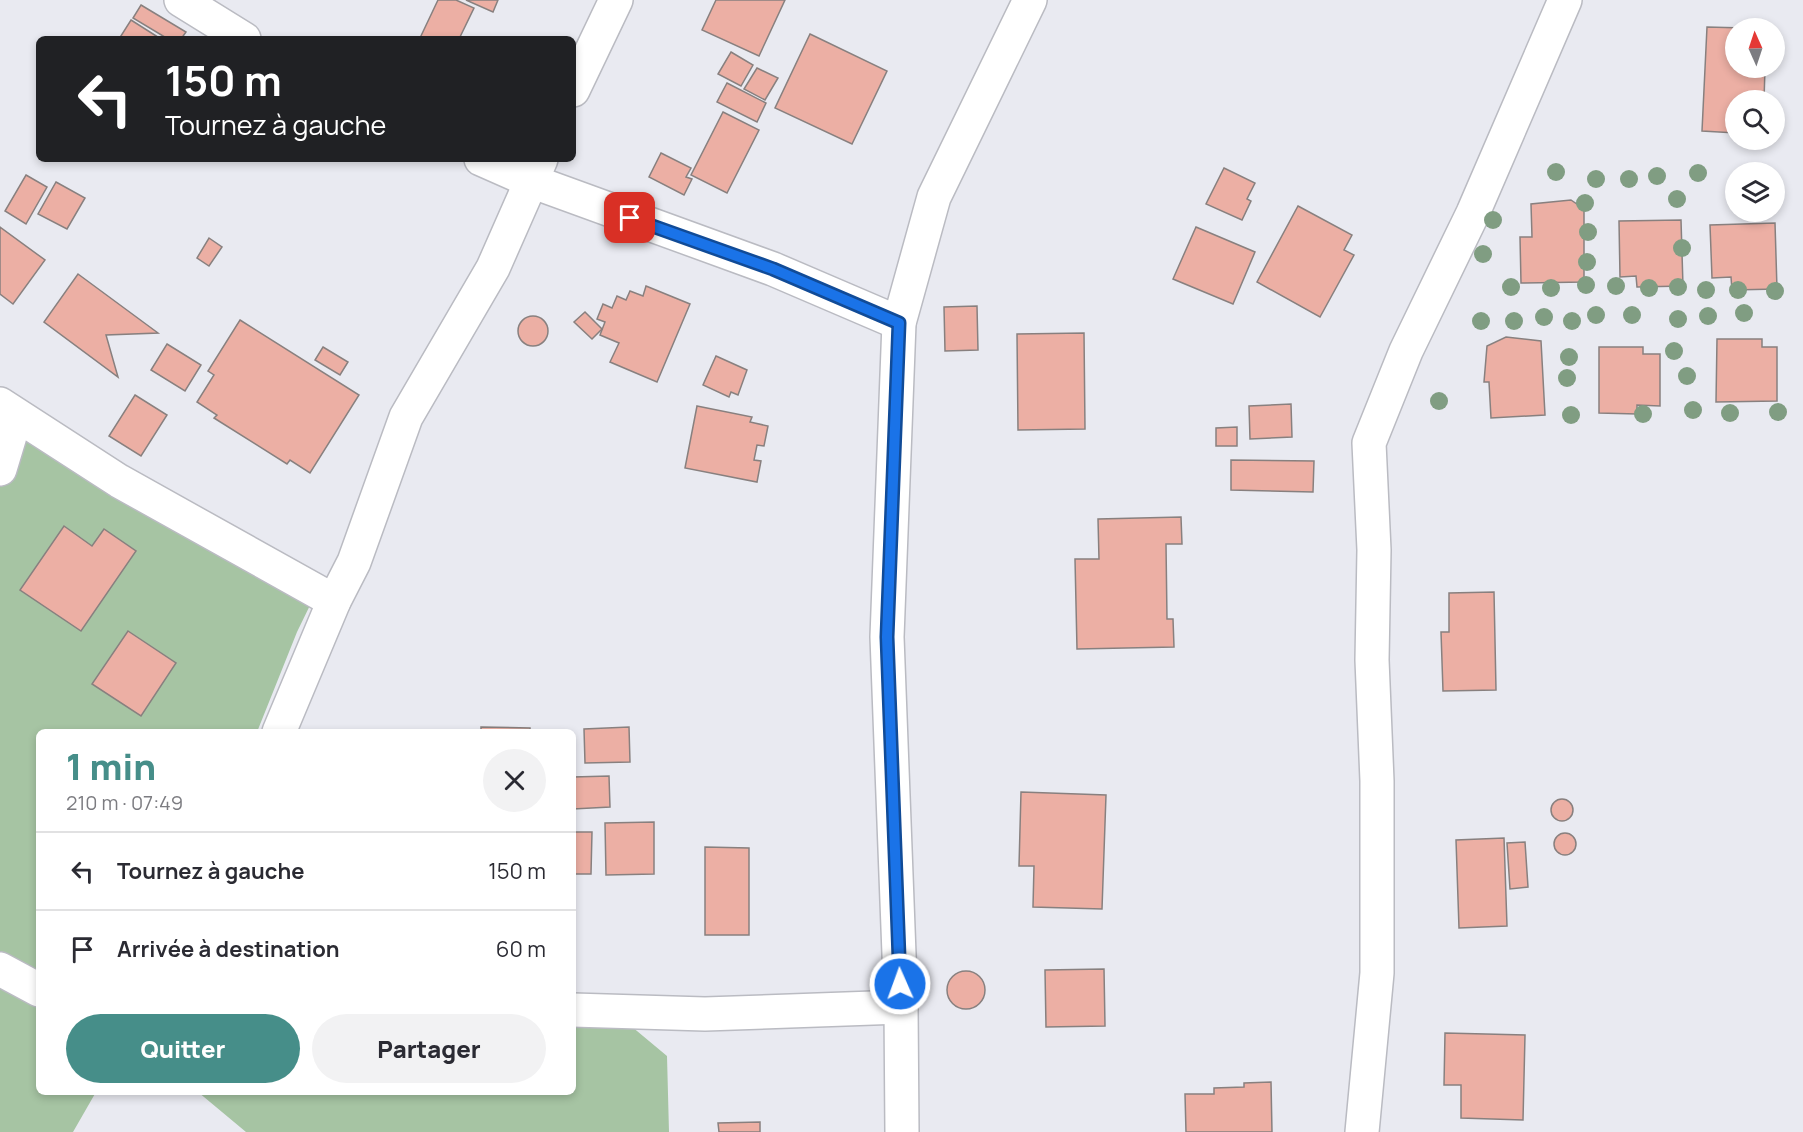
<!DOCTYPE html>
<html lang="fr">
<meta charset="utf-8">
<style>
:root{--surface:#fff;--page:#f2f2f3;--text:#2b2b33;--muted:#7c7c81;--line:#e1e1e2;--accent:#468e89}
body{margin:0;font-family:Manrope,sans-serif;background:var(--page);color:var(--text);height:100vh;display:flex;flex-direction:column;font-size:22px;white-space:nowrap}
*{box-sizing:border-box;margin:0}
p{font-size:20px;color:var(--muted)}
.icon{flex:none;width:33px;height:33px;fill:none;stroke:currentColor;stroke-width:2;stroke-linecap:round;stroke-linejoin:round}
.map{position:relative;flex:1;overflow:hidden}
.sheet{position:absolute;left:36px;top:729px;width:540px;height:366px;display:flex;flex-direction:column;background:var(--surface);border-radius:9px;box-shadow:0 3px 9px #0003}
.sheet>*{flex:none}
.hud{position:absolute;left:36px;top:36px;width:540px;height:126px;border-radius:9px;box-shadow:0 3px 9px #0003;background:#202124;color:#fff;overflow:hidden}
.needle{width:39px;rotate:357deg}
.controls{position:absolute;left:1725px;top:18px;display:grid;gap:12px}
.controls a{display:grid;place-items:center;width:60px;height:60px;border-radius:50%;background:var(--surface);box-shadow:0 3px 9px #0003;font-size:30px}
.pin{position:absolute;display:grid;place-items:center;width:51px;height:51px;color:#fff;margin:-26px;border-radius:12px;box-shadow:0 3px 9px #0006}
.me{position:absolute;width:66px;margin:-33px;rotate:358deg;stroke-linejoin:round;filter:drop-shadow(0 0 4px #0008)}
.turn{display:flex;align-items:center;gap:21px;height:126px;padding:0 30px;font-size:27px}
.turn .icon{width:78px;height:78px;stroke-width:2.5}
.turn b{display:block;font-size:42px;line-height:51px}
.round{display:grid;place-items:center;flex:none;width:63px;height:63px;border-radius:32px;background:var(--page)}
.head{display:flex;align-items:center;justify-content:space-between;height:102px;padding:0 30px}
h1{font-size:36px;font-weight:800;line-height:45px;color:var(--accent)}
.action{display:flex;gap:12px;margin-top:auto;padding:12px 30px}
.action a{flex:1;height:69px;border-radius:36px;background:var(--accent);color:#fff;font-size:24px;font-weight:800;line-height:69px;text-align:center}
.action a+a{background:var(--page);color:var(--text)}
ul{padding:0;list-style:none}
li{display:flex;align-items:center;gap:18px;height:78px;padding:0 30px;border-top:2px solid var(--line)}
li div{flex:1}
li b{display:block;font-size:22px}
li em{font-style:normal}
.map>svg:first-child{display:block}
.green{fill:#a6c4a3}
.building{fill:#ecafa4;stroke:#88807f;stroke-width:1.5}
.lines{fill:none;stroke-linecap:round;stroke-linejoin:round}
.street-casing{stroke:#babbc2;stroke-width:36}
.street{stroke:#fff;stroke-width:33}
.tree{fill:#809d82}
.route-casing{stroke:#114b97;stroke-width:15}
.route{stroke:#1a73e8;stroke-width:10}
</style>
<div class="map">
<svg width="1803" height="1132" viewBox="0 0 1803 1132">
<rect width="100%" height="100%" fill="#e9eaf1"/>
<!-- green -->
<g class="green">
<polygon points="0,404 316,593 297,632 257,732 39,732 39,1092 96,1092 73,1132 0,1132"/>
<polygon points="573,1007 631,1026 667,1056 669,1132 246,1132 198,1092 573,1092"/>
</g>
<!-- building -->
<g class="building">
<polygon points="438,0 456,0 474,8 459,39 420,38"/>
<polygon points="466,0 498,0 493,12"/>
<polygon points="716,0 785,0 759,56 702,30"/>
<polygon points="141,5 186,32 181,39 168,39 133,18"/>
<polygon points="131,20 161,39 119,39"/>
<polygon points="1707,27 1744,28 1736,28 1736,68 1765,68 1764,100 1736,100 1736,133 1702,131"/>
<polygon points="810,34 887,71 852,144 775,108"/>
<polygon points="731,52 753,65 741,86 718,74"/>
<polygon points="757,68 778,78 765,100 744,89"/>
<polygon points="727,83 766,103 757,122 717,102"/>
<polygon points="723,112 759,130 727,193 691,175"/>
<polygon points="661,153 691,168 686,177 692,179 684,195 649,177"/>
<polygon points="1224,168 1255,183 1247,199 1251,201 1242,220 1206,204"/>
<polygon points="26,175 47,187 26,224 5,211"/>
<polygon points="56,182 85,198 67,229 38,214"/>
<polygon points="1571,200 1584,209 1584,282 1521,283 1520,237 1532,237 1531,204"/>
<polygon points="1298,206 1352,235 1344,250 1354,255 1320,317 1257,282"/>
<polygon points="1681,220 1683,286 1637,287 1636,276 1620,277 1619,221"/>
<polygon points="1775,223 1777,289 1732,290 1731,277 1712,278 1710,225"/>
<polygon points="0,227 45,260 13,304 0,294"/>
<polygon points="1196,227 1255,252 1233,304 1173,279"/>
<polygon points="209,238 222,247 209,266 197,258"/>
<polygon points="78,274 158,333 106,335 118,377 44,322"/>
<polygon points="646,286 690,304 657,382 610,362 619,343 600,335 605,322 597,319 603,304 612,308 617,296 626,300 630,291 643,296"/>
<polygon points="977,306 978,350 945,351 944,307"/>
<polygon points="585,312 602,329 592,339 574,322"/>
<circle cx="533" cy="331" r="15"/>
<polygon points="240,320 359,395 310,473 290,460 287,464 214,418 217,415 197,402 214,375 208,371"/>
<polygon points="1084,333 1085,429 1018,430 1017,334"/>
<polygon points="1506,337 1541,341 1545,415 1491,418 1489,382 1484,382 1487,346"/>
<polygon points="1717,339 1762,339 1762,347 1777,347 1777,401 1716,402"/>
<polygon points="167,344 201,365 185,391 151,370"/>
<polygon points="323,347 348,362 340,375 315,360"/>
<polygon points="1599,347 1643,347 1643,354 1660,354 1660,406 1637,405 1637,414 1599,413"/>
<polygon points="716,356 747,370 738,395 731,392 729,397 703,385"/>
<polygon points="135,395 167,415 141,456 109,436"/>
<polygon points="1291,404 1292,437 1250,439 1249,406"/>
<polygon points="697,406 752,417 750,422 768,426 764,446 757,445 754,460 761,461 757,482 685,468"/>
<polygon points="1237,427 1237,446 1216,446 1216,428"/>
<polygon points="1231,460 1314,461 1313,492 1231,490"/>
<polygon points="1181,517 1182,544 1166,544 1167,619 1173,619 1174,647 1077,649 1075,559 1099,559 1098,519"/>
<polygon points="64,526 92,546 104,529 136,551 81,631 20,590"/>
<polygon points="1494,592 1496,690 1443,691 1441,632 1449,632 1449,593"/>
<polygon points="128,631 176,663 141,716 92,684"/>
<polygon points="481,727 530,728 530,732 481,732"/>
<polygon points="629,727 630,762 585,763 584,729"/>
<polygon points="609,776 610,807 573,809 573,777"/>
<polygon points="1021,792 1106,795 1102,909 1033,907 1034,866 1019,866"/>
<circle cx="1562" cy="810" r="11"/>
<polygon points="654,822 654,874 606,875 605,823"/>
<polygon points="573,832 592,832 591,874 573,874"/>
<circle cx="1565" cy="844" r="11"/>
<polygon points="1504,838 1507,926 1459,928 1456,840"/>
<polygon points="1525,842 1528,887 1510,889 1507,843"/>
<polygon points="705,847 749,848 749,935 705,935"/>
<polygon points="1104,969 1105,1026 1046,1027 1045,970"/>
<circle cx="966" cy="990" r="19"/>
<polygon points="1445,1033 1525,1035 1523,1120 1461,1118 1461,1085 1444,1085"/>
<polygon points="1271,1082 1272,1132 1186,1132 1185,1094 1214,1094 1214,1088 1244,1087 1244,1083"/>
<polygon points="760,1122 760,1132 719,1132 718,1123"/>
</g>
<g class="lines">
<!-- street casing -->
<g class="street-casing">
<g id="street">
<polyline points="181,0 244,39"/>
<polyline points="573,90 616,0"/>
<polyline points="481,159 531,181 773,269 899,323"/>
<polyline points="0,404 119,481 334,601"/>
<polyline points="0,469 16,416"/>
<polyline points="279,732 334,601 354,562 406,417 493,268 541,159"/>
<polyline points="0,969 39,990"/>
<polyline points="573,1010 705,1014 901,1007"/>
<polyline points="902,1132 901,1007 887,637 899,323 934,197 1030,0"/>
<polyline points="1362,1132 1377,973 1377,781 1372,660 1374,550 1369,443 1406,351 1473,213 1565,0"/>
</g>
</g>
<!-- street -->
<use href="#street" class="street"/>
</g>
<!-- trees -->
<g class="tree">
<circle cx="1556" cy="172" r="9"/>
<circle cx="1698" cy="173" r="9"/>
<circle cx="1657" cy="176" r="9"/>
<circle cx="1596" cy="179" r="9"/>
<circle cx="1629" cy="179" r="9"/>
<circle cx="1677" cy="199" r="9"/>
<circle cx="1585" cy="203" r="9"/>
<circle cx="1493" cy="220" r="9"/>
<circle cx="1588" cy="232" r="9"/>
<circle cx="1682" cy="248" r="9"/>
<circle cx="1483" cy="254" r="9"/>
<circle cx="1587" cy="262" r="9"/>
<circle cx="1586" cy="285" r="9"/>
<circle cx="1616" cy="286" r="9"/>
<circle cx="1511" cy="287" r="9"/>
<circle cx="1678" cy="287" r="9"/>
<circle cx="1551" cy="288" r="9"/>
<circle cx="1649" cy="288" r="9"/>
<circle cx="1706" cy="290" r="9"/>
<circle cx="1738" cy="290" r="9"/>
<circle cx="1775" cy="291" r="9"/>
<circle cx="1744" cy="313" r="9"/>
<circle cx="1596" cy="315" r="9"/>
<circle cx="1632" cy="315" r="9"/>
<circle cx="1708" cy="316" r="9"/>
<circle cx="1544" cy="317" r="9"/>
<circle cx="1678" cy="319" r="9"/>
<circle cx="1481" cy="321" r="9"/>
<circle cx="1514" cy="321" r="9"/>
<circle cx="1572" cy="321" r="9"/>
<circle cx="1674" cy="351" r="9"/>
<circle cx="1569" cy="357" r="9"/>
<circle cx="1687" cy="376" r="9"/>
<circle cx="1567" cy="378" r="9"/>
<circle cx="1439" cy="401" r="9"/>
<circle cx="1693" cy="410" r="9"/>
<circle cx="1778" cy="412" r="9"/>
<circle cx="1730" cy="413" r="9"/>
<circle cx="1643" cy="414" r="9"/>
<circle cx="1571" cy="415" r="9"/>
</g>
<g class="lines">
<!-- route casing -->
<g class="route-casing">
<polyline id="route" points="630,218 773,269 899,323 887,637 900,984"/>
</g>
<!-- route -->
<use href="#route" class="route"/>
</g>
</svg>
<div class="controls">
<a><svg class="needle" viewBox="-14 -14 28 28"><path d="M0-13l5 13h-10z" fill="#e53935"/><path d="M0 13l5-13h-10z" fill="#7c7c81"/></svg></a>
<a><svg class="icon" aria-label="search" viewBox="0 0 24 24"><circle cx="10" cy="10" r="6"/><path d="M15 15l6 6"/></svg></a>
<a><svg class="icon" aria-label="layers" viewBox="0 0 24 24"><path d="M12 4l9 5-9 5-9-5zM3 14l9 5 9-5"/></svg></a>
</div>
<div class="pin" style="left:630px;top:218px;background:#d93025"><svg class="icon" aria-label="arrive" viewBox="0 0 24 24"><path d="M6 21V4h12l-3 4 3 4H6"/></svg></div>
<svg class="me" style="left:900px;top:984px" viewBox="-20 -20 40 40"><circle r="17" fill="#1a73e8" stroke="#fff" stroke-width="3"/><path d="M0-11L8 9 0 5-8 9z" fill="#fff"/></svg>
<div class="hud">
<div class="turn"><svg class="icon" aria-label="left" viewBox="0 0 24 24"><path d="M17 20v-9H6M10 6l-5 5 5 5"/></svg><div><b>150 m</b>Tournez à gauche</div></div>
</div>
<section class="sheet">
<div class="head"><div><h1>1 min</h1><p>210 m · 07:49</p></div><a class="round"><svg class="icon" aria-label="close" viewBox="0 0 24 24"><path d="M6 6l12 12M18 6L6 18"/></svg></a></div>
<ul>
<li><svg class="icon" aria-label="left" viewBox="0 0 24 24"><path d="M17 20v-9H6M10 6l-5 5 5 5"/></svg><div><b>Tournez à gauche</b></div><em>150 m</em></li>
<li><svg class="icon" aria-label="arrive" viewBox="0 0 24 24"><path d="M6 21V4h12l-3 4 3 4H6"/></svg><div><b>Arrivée à destination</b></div><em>60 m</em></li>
</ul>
<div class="action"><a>Quitter</a><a>Partager</a></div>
</section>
</div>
